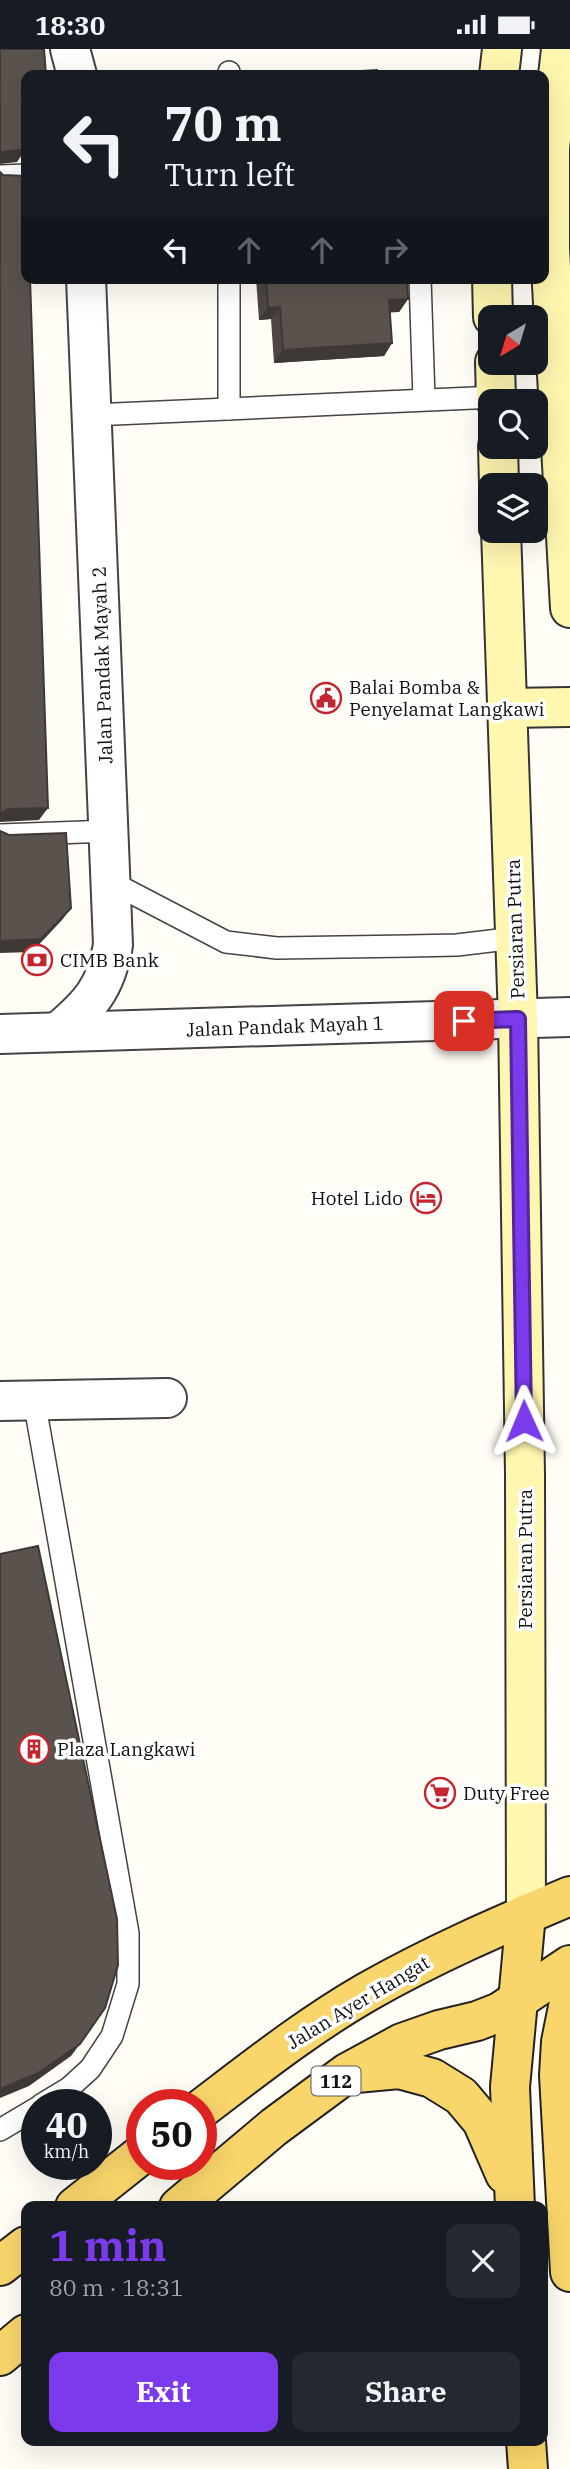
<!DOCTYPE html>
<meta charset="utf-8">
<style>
:root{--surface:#171b24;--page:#242831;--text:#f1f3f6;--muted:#9ea1a6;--accent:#7c3aed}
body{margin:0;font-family:"IBM Plex Serif",serif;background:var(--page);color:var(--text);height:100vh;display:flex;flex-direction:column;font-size:26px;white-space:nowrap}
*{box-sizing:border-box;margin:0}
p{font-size:23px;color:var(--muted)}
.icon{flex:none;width:38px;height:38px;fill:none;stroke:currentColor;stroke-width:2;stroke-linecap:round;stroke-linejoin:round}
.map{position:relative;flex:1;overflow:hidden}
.sheet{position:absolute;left:21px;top:2152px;width:527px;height:245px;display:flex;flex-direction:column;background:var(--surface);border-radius:14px;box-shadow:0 7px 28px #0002}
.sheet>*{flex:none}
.top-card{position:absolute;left:21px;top:21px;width:528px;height:214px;border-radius:14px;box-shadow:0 7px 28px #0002;background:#171b24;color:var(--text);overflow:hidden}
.needle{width:46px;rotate:218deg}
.fabs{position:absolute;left:478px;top:256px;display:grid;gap:14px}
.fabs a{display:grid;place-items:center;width:70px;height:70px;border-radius:14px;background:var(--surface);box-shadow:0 7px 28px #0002;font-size:35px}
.speed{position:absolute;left:21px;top:2040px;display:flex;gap:14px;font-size:35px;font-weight:700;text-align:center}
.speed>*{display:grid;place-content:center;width:91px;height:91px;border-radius:50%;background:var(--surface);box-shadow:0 7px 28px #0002;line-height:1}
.speed small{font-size:18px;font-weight:400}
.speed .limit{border:10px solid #d22;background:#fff;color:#111}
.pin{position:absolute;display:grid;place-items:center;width:60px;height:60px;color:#fff;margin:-30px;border-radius:14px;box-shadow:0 4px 10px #0006}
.me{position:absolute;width:77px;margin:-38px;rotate:359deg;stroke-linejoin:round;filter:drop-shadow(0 0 5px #0008)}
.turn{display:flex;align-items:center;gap:24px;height:147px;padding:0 28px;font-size:32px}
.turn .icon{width:91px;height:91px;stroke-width:2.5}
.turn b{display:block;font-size:49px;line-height:60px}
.lanes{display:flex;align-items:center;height:66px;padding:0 28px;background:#0003;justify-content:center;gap:35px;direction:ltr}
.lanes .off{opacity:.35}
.round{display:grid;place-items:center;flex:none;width:74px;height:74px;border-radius:14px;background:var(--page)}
.headline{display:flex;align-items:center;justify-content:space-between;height:119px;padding:0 28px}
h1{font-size:42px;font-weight:700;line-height:52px;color:var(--accent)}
.action{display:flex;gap:14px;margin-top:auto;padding:14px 28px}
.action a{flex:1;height:80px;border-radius:14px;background:var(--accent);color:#fff;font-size:28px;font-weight:700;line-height:80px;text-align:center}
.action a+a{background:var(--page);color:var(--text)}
.status{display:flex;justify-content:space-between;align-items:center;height:49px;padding:0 35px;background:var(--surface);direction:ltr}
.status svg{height:19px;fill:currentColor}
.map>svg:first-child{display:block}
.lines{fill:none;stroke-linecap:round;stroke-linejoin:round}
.lane-casing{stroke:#444;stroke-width:24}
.street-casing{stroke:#444;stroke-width:42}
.secondary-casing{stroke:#333;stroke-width:42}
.primary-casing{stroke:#222;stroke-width:42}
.lane{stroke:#fff;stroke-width:21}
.street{stroke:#fff;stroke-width:38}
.secondary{stroke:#fff6b0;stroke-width:38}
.primary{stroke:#f9d66b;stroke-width:38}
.wall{fill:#4d4742}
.shaded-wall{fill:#3f3936}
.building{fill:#5a524d;stroke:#3f3936;stroke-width:2}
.route-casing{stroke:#51269a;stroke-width:18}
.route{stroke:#7c3aed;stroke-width:12}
.labels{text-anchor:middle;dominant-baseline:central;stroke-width:7;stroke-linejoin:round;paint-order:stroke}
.shield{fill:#fff;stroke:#585858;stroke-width:2}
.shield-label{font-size:18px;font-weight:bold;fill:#111}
.street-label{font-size:19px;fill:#111;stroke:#fff}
.poi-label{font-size:19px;fill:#111;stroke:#fff;text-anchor:start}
</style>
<div class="status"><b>18:30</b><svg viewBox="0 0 49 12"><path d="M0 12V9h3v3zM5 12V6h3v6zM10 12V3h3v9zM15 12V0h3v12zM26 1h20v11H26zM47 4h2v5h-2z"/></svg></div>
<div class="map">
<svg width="570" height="2420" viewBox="0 0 570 2420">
<rect width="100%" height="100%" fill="#fffdf5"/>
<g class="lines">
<!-- lane casing -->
<g class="lane-casing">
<g id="lane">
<polyline points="229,23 229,26"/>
<polyline points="0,127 26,126"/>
<polyline points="229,229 229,360"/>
<polyline points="420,229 424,350"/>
<polyline points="92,366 496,348"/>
<polyline points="0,786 110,782"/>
<polyline points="111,833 226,893 277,899 409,897 457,896 515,889"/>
<polyline points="34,1351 128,1884 128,1935 112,1987 90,2020 69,2039 41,2056"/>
<polyline points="0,2081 37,2059"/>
</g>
</g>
<!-- street casing -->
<g class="street-casing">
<g id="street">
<polyline points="70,0 77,26"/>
<path d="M 58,983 C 90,956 106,939 113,896 L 86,229"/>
<polyline points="0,985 570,968"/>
<polyline points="0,1352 167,1349"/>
</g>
</g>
<!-- secondary casing -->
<g class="secondary-casing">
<g id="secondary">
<polyline points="561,0 550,99 550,200 570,559"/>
<polyline points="499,26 502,0"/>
<polyline points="492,229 493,268"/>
<polyline points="495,313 496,352"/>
<polyline points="498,397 499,436"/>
<polyline points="501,481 518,970 525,1425 526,1865"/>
<polyline points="507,659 570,658"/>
</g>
</g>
<!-- primary casing -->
<g class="primary-casing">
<g id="primary">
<polyline points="570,1948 561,1993 559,2026 570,2223"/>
<polyline points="356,2024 399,2020 432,2029 461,2047 482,2072 505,2125"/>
<path d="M 201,2060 C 255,2019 308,1977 367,1943 C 432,1906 501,1876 570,1847"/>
<polyline points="75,2158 142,2105"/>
<polyline points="179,2158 274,2078 347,2024 402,1994 439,1981 477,1972 500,1963 570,1916"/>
<polyline points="515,2158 510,2038 526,1865"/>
<polyline points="0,2217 26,2197"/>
<polyline points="0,2307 26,2285"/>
<polyline points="526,2392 528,2420"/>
</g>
</g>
<!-- lane -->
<use href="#lane" class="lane"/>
<!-- street -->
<use href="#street" class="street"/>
<!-- secondary -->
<use href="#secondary" class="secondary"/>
<!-- primary -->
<use href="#primary" class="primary"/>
</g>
<!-- wall -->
<polygon class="wall" points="256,229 407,229 408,250 399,263 390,263 392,294 384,307 274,314 271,270 259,271"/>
<!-- shaded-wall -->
<g class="shaded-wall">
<polygon points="26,100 17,113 0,115 0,105 3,103"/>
<polygon points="408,250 399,263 381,264 389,251"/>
<polygon points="280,258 271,270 259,271 268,259"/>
<polygon points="392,294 384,307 274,314 283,301"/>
<polygon points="48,759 39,771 0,773 0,765 8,760"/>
<polygon points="71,859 62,871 32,903 0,904 0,892"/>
<polygon points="80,1995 71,2007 29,2037 0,2049 0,2040"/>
</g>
<!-- building -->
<g class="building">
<polygon points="0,0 44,0 46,26 26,26 26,76 25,76 26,100 3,103 0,105"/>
<polygon points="377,21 377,26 294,26"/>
<polygon points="0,123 3,126 26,127 26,229 30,229 48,759 8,760 0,765"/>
<polygon points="266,229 407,229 408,250 389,251 392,294 283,301 280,258 268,259"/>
<polygon points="0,782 9,786 66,784 71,859 41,890 0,892"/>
<polygon points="38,1497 117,1870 118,1916 105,1959 80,1995 38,2024 0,2040 0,1505"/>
</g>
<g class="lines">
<!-- route casing -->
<g class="route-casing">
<polyline id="route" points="464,972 518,970 524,1372"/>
</g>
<!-- route -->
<use href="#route" class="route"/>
</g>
<!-- icons -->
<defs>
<g id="civic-ring" transform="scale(1.575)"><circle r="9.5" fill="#fff" stroke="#c4262e" stroke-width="1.5"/><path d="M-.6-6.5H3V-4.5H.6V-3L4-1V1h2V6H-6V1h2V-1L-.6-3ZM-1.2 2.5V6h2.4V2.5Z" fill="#c4262e"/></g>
<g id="bank-ring" transform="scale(1.575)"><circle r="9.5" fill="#fff" stroke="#c4262e" stroke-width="1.5"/><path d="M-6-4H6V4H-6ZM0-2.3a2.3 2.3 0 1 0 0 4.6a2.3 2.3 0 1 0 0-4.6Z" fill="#c4262e"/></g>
<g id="hotel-ring" transform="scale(1.575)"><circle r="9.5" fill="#fff" stroke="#c4262e" stroke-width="1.5"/><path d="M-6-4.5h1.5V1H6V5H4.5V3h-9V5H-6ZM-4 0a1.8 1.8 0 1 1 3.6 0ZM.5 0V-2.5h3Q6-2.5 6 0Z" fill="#c4262e"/></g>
<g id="building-ring" transform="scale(1.575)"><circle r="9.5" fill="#fff" stroke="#c4262e" stroke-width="1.5"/><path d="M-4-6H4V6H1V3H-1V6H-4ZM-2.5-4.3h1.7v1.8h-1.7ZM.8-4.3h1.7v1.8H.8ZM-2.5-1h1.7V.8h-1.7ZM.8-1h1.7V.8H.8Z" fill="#c4262e"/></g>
<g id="supermarket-ring" transform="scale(1.575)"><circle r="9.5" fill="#fff" stroke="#c4262e" stroke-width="1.5"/><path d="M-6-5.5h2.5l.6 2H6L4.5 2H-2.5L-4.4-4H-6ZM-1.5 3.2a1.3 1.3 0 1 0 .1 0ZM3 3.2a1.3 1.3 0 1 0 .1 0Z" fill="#c4262e"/></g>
</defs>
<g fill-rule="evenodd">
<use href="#civic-ring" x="326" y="649"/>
<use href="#bank-ring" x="37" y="911"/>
<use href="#hotel-ring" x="426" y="1149"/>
<use href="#building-ring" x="34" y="1700"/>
<use href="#supermarket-ring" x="440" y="1744"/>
</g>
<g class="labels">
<!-- shield labels -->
<rect class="shield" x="311.5" y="2017.5" width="49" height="29" rx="5"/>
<g class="shield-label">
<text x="336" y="2032">112</text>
</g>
<!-- street labels -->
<g class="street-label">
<text transform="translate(102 616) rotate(-92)">Jalan Pandak Mayah 2</text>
<text transform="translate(515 880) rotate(-92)">Persiaran Putra</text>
<text transform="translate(285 977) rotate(-2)">Jalan Pandak Mayah 1</text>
<text transform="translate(525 1510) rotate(-90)">Persiaran Putra</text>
<text transform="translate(358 1953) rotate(-31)">Jalan Ayer Hangat</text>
</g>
<!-- poi labels -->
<g class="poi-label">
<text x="349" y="638">Balai Bomba &amp;<tspan x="349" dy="22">Penyelamat Langkawi</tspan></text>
<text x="60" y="911">CIMB Bank</text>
<text x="403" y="1149" text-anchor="end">Hotel Lido</text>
<text x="57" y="1700">Plaza Langkawi</text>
<text x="463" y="1744">Duty Free</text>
</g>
</g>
</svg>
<div class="fabs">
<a><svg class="needle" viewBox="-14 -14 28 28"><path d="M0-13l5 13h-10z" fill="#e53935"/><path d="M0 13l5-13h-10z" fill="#9ea1a6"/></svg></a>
<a><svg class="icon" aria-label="search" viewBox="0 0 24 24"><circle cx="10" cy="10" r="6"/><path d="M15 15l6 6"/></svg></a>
<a><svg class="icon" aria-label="layers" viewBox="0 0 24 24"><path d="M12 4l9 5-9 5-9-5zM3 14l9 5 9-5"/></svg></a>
</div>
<div class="speed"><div>40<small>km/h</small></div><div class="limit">50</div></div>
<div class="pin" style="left:464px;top:972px;background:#d93025"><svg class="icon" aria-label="arrive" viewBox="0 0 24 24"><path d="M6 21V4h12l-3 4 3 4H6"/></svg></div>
<svg class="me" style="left:524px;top:1372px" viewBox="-20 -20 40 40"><path d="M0-17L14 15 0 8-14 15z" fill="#7c3aed" stroke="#fff" stroke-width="4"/></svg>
<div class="top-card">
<div class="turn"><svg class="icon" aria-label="left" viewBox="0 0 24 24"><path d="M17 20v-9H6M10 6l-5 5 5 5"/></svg><div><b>70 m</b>Turn left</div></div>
<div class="lanes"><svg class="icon" aria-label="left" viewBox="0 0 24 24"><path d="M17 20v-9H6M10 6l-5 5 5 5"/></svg><svg class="icon off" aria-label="ahead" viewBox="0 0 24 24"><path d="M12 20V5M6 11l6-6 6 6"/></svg><svg class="icon off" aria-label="ahead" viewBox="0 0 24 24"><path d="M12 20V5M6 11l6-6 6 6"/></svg><svg class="icon off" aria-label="right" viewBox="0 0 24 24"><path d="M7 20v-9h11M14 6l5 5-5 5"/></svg></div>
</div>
<section class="sheet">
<div class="headline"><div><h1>1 min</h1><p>80 m · 18:31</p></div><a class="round"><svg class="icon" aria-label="close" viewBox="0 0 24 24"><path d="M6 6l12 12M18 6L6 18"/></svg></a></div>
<div class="action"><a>Exit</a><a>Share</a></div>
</section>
</div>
